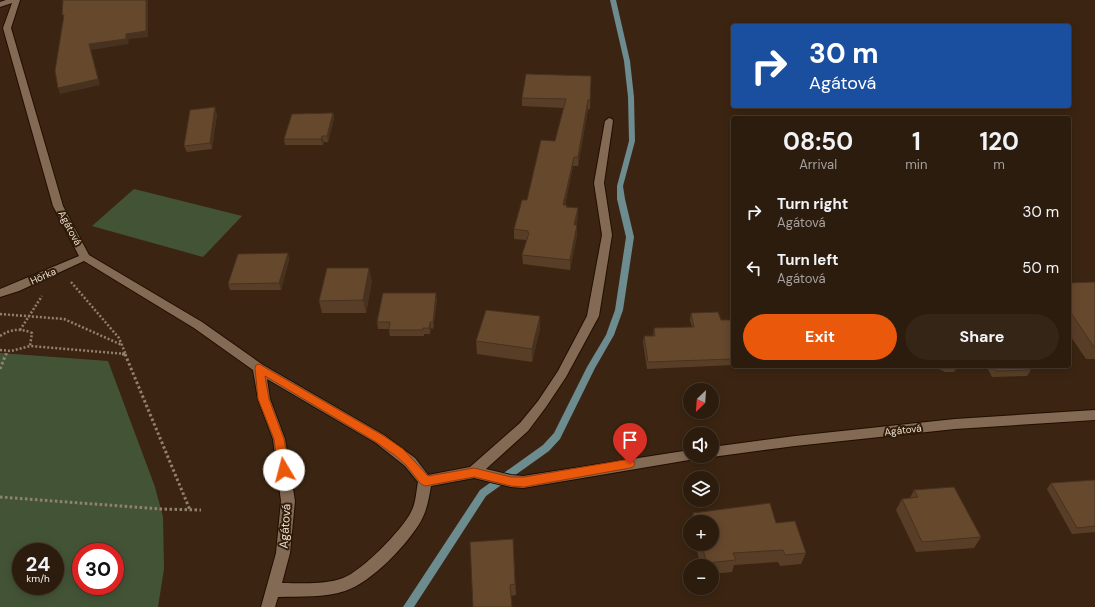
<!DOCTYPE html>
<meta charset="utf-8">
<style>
:root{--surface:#2c1c0e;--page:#342517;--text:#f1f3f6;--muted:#a6a19e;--line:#483a2e;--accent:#ea580c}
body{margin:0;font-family:"DM Sans",sans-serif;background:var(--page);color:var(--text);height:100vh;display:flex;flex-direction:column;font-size:15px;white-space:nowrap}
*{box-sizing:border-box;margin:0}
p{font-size:13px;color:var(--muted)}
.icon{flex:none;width:22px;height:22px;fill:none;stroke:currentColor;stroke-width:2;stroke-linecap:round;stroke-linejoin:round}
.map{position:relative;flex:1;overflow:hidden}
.side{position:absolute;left:731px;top:116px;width:340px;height:252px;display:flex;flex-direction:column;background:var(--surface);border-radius:4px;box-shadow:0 2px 10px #0003,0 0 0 1px var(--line)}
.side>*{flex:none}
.banner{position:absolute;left:731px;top:24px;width:340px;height:84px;border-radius:4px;box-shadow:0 2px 10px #0003,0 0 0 1px var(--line);background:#1a4fa0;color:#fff;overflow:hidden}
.needle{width:26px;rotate:205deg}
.controls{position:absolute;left:683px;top:383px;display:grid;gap:8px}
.controls a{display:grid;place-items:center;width:36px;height:36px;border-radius:50%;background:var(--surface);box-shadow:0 2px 10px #0003,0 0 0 1px var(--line);font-size:20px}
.speed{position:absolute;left:12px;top:543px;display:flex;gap:8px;font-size:20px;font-weight:700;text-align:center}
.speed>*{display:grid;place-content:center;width:52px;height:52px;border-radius:50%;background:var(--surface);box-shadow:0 2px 10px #0003,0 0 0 1px var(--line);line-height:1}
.speed small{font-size:10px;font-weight:400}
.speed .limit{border:6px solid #d22;background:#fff;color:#111}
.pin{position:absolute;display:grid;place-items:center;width:34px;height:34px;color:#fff;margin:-41px -17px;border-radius:50% 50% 50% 0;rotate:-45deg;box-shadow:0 0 4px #0007}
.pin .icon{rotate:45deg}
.me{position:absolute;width:44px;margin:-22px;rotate:352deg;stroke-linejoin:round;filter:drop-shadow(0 0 3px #0008)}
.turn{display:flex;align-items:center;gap:14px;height:84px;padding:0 12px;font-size:18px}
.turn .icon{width:52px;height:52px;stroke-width:2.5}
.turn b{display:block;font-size:28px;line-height:34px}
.eta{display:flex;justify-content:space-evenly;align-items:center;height:68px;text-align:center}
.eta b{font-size:24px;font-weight:700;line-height:28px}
.primary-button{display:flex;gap:8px;margin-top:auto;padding:8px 12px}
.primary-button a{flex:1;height:46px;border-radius:24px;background:var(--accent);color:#fff;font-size:16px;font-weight:700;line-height:46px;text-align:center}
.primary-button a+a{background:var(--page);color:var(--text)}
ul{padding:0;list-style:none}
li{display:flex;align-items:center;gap:12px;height:56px;padding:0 12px}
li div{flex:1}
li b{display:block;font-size:15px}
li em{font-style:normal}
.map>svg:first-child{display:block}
.green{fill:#435436;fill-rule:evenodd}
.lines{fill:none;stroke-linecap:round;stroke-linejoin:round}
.stream{fill:#6c8c8f;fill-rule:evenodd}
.minor-casing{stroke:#210e00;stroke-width:2}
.path-far1{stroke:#928070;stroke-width:2.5;stroke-dasharray:2 2;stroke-linecap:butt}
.path{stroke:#928070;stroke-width:3;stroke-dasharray:2.5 2.5;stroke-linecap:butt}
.minor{fill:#836a54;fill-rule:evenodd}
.wall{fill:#583e27}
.shaded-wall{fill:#473220}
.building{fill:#66482d;stroke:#473220}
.route{fill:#ea580c;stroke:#983908}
.labels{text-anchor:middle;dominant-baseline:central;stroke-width:4;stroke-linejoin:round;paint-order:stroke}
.street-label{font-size:10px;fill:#edded2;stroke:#301c08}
.near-street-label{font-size:12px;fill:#edded2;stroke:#301c08}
</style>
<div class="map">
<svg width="1095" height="607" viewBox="0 0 1095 607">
<rect width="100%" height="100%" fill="#3b2512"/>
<!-- green -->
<g class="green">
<polygon points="134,189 242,216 203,257 92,226"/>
<path d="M 0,353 L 108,361 L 155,487 L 163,517 L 164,569 L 158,607 L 0,607 ZM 21,552 L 55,552 L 55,586 L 21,586 ZM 81,552 L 115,552 L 115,586 L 81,586 Z"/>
</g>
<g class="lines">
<!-- stream -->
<polygon class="stream" points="610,0 616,0 630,61 634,97 635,141 623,186 625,199 634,237 623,310 614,335 595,368 560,439 549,451 486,496 414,607 403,607 480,490 543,445 554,433 587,367 606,335 615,310 626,237 617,199 617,186 629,141 628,97 624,61"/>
<!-- minor casing -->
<g class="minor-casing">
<g id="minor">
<path d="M 6,0 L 20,0 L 11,28 L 63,206 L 89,255 L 202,322 L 263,365 L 384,435 L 415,458 L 428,475 L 470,467 L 520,423 L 538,401 L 558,371 L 587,316 L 602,235 L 594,183 L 605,121 L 609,118 L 612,119 L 613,121 L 604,183 L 612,235 L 599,316 L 566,377 L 546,407 L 528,431 L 486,469 L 511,475 L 523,476 L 690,450 L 690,456 L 696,456 L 695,459 L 523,488 L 511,487 L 474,478 L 431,486 C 429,498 427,510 421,521 C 407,545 372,582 345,591 C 324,598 301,596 278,597 L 275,607 L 261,607 L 276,553 L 281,501 L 273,439 L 258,399 L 253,370 L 194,328 L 84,261 L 19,291 L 0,297 L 0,289 L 79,256 L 53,206 L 3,28 L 12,3 L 0,7 L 0,2 ZM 267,379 L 376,443 L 405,466 L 418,482 C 416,492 416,503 411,512 C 402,530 362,571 343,578 C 325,585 301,583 282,583 L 290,553 L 295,501 L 285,439 L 270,399 Z"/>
<polygon points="1095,410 1095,420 955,429 795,446 712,457 708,456 712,456 712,447 795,436 955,419"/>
</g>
</g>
<!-- path-far1 -->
<g class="path-far1">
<polyline points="71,282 119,338 126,355"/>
<polyline points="0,314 64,319 122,345"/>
<polyline points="20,330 42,296"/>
<path d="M 0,336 C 11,329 20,328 32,333 L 30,346"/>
<polyline points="0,350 11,351 30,346 126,354"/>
<polyline points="6,355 7,352"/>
</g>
<!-- path -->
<g class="path">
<polyline points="122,354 126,354"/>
<polyline points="125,354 190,510"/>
<polyline points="0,369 6,354"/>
<polyline points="0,497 161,509 201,510"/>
</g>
<!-- minor -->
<use href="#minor" class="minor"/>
</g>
<!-- wall -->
<g class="wall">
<polygon points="591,76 590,109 588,109 578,166 573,166 565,205 567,207 578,208 578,218 576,225 577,225 577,235 570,270 523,264 522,255 527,240 514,239 514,229 527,200 555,141 564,108 522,106 522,98"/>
<polygon points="333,113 334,119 328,142 324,142 323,145 285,145 284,139"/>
<polygon points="217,114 212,149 187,152 184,146"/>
<polygon points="288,253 289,260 281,290 230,290 228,284"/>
<polygon points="372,281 366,313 322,313 319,301"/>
<polygon points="1095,282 1095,359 1086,359 1069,334 1069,283"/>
<polygon points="437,299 433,329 431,328 430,334 424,334 424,336 390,336 389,329 378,329 377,322"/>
<polygon points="691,313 721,320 733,320 733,365 647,369 643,342 644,336 653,336 654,328 692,327 690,320"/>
<polygon points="540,329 532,362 477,354 476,341"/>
<polygon points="933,366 959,366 954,372 945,372"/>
<polygon points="986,366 1028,366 1031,370 1027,376 992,377"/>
<polygon points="1095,480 1095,532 1072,534 1047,489 1051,483"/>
<polygon points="914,490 981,537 974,548 916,552 896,510 902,499 910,498"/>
<polygon points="693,513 776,523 806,553 801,564 780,566 778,562 734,565 732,572 712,574 712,566 701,566 695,544 712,544 712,522 691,522"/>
<polygon points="513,539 516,595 511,596 473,607"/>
</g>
<!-- shaded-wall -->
<g class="shaded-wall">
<polygon points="146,0 148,0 148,37 129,39 128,44 91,50 100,85 60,94 58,88 89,44 126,34"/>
<polygon points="588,100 588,109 578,166 578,157"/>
<polygon points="215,107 217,114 212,149 210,143"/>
<polygon points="333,113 334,119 328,142 327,136"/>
<polygon points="322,136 324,142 323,145 321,139"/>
<polygon points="574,157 573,166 563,214 563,205"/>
<polygon points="578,208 578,218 574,234 574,225"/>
<polygon points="577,225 577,235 570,270 570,260"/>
<polygon points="288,253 289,260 281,290 279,283"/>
<polygon points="369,268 372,281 366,313 363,300"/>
<polygon points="436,293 437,299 433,329 433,322"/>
<polygon points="540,316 540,329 532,362 532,349"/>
<polygon points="430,322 431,328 430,334 429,328"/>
<polygon points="957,366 959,366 954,372"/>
</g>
<!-- building -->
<g class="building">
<polygon points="63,0 146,0 146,31 126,34 126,39 89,44 98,79 58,88 55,71 64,15 62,15"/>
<polygon points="526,74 591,76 590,100 588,100 578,157 574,157 563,205 567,205 566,207 578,208 574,225 577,225 570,260 522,255 529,233 528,233 528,231 514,229 522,200 527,200 541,140 555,141 566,99 522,98"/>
<polygon points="215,107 210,143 184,146 190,110"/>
<polygon points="333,113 327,136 322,136 321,139 284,139 292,114"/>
<polygon points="288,253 279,283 228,284 238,254"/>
<polygon points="327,268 369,268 363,300 319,301"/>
<polygon points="1095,282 1095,347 1094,347 1069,310 1069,283"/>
<polygon points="383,293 436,293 433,322 430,322 429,328 423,328 423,330 389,330 390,322 377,322"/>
<polygon points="486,310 540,316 532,349 476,341"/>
<polygon points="718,312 721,320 733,320 733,359 648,362 644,336 655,336 654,328 694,327 691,313"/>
<polygon points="993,366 1028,366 1031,370 996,371"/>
<polygon points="1095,480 1095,526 1077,528 1051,483"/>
<polygon points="954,487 981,537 922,542 902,499 918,497 914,490"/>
<polygon points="770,503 776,523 795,521 806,553 785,555 783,550 733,553 736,560 707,563 701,544 712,544 712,522 695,522 693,513"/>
<polygon points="513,539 515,584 510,585 512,607 473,607 470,542"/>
</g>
<!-- route -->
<polygon class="route" points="259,364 384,436 403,449 428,476 474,468 511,477 524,477 630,459 633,460 635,464 633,467 630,468 524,487 511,486 474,477 425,486 421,484 406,465 396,456 376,442 265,376 269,399 284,439 289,470 287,473 284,475 280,473 278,470 274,439 258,399 255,368 256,365"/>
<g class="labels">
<!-- street labels -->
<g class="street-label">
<text transform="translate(70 228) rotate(62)">Agátová</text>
<text transform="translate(43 276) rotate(-24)">Hôrka</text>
<text transform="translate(903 430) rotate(-6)">Agátová</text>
</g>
<!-- near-street labels -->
<g class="near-street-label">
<text transform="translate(285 526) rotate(-86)">Agátová</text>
</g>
</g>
</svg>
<div class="controls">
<a><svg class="needle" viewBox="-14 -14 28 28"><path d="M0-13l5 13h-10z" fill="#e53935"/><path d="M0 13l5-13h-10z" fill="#a6a19e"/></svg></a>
<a><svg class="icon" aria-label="sound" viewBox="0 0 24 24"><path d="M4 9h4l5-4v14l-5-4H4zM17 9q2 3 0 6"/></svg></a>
<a><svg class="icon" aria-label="layers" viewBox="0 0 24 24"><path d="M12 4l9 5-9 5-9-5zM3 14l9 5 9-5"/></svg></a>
<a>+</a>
<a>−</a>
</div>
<div class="speed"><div>24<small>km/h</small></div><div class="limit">30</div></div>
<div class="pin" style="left:630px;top:464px;background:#d93025"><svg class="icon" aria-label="arrive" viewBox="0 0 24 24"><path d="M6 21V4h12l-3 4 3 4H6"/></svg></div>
<svg class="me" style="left:284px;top:470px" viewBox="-20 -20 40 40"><circle r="19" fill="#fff"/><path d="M0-13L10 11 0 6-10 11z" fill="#ea580c"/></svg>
<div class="banner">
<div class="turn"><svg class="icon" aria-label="right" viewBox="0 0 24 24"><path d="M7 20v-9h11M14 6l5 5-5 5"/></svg><div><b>30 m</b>Agátová</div></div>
</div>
<section class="side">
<div class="eta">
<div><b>08:50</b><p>Arrival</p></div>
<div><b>1</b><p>min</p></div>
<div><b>120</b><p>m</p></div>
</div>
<ul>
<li><svg class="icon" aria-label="right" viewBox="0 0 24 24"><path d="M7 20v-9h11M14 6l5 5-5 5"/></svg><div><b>Turn right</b><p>Agátová</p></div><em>30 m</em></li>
<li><svg class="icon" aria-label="left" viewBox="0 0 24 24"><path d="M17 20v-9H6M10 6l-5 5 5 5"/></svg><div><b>Turn left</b><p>Agátová</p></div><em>50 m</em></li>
</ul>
<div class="primary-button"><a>Exit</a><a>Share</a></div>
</section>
</div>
